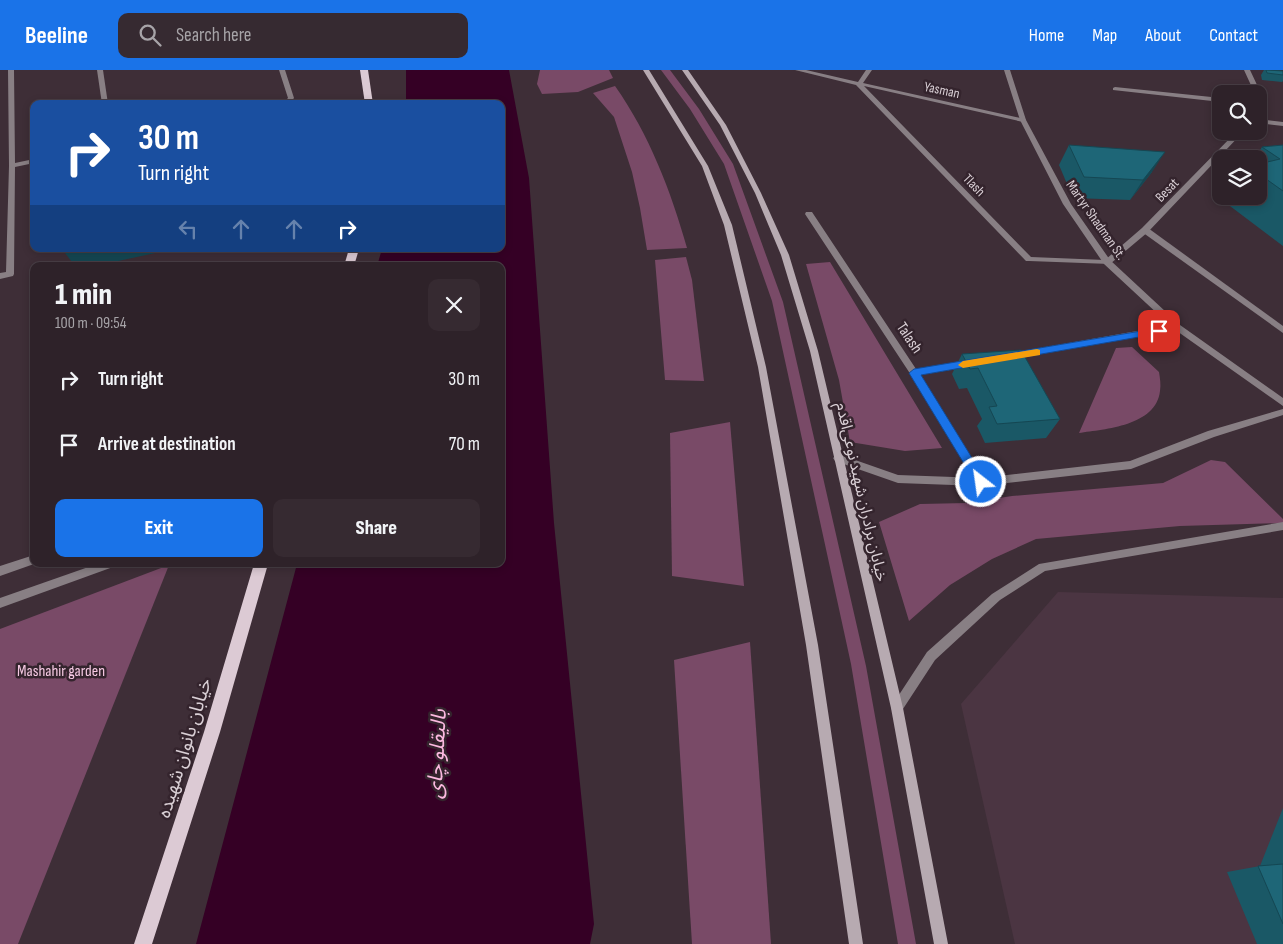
<!DOCTYPE html>
<meta charset="utf-8">
<style>
:root{--surface:#2e2229;--page:#362a31;--text:#f1f3f6;--muted:#a7a4a8;--line:#493f46;--accent:#1a73e8}
body{margin:0;font-family:"Sofia Sans Condensed","Noto Sans Arabic",sans-serif;background:var(--page);color:var(--text);height:100vh;display:flex;flex-direction:column;font-size:19px;white-space:nowrap}
*{box-sizing:border-box;margin:0}
p{font-size:16px;color:var(--muted)}
.icon{flex:none;width:28px;height:28px;fill:none;stroke:currentColor;stroke-width:2;stroke-linecap:round;stroke-linejoin:round}
.map{position:relative;flex:1;overflow:hidden}
.details{position:absolute;left:30px;top:192px;width:475px;height:305px;display:flex;flex-direction:column;background:var(--surface);border-radius:10px;box-shadow:0 2px 8px #0003,0 0 0 1px var(--line)}
.details>*{flex:none}
.top-card{position:absolute;left:30px;top:30px;width:475px;height:152px;border-radius:10px;box-shadow:0 2px 8px #0003,0 0 0 1px var(--line);background:#1a4fa0;color:#fff;overflow:hidden}
.tools{position:absolute;left:1212px;top:15px;display:grid;gap:10px}
.tools a{display:grid;place-items:center;width:55px;height:55px;border-radius:10px;background:var(--surface);box-shadow:0 2px 8px #0003,0 0 0 1px var(--line);font-size:25px}
.pin{position:absolute;display:grid;place-items:center;width:42px;height:42px;color:#fff;margin:-21px;border-radius:10px;box-shadow:0 2px 8px #0006}
.me{position:absolute;width:55px;margin:-28px;rotate:330deg;stroke-linejoin:round;filter:drop-shadow(0 0 4px #0008)}
.turn{display:flex;align-items:center;gap:18px;height:105px;padding:0 25px;font-size:22px}
.turn .icon{width:65px;height:65px;stroke-width:2.5}
.turn b{display:block;font-size:35px;line-height:42px}
.lanes{display:flex;align-items:center;height:48px;padding:0 25px;background:#0003;justify-content:center;gap:25px;direction:ltr}
.lanes .off{opacity:.35}
.round{display:grid;place-items:center;flex:none;width:52px;height:52px;border-radius:10px;background:var(--page)}
.head{display:flex;align-items:center;justify-content:space-between;height:85px;padding:0 25px}
h1{font-size:30px;font-weight:800;line-height:38px}
.button{display:flex;gap:10px;margin-top:auto;padding:10px 25px}
.button a{flex:1;height:58px;border-radius:10px;background:var(--accent);color:#fff;font-size:20px;font-weight:800;line-height:58px;text-align:center}
.button a+a{background:var(--page);color:var(--text)}
ul{padding:0;list-style:none}
li{display:flex;align-items:center;gap:15px;height:65px;padding:0 25px}
li div{flex:1}
li b{display:block;font-size:19px}
li em{font-style:normal}
header{display:flex;align-items:center;gap:30px;box-sizing:border-box;height:70px;padding:0 25px;background:var(--accent);color:#fff}
header strong{font-size:24px}
nav{display:flex;gap:28px;margin-inline-start:auto;font-size:18px}
.search{width:350px;height:45px;background:var(--page);display:flex;align-items:center;gap:12px;box-sizing:border-box;padding:0 18px;border-radius:10px;color:var(--muted);font-size:19px}
.map>svg:first-child{display:block}
.built{fill:#4b3542}
.green{fill:#794a67}
.water{fill:#350025}
.lines{fill:none;stroke-linecap:round;stroke-linejoin:round}
.service{fill:#887f84;fill-rule:evenodd}
.minor{fill:#887f84;fill-rule:evenodd}
.tertiary{fill:#887f84;fill-rule:evenodd}
.secondary{fill:#b7aab1;fill-rule:evenodd}
.primary{fill:#dccad4;fill-rule:evenodd}
.wall{fill:#1a5866}
.shaded-wall{fill:#154753}
.building{fill:#1e6677;stroke:#154753}
.route{fill:#1a73e8;stroke:#114b97}
.slow{fill:#f59e0b}
.labels{text-anchor:middle;dominant-baseline:central;stroke-width:5;stroke-linejoin:round;paint-order:stroke}
.far-street-label{font-size:14px;fill:#d9cfd5;stroke:#34242d}
.street-label{font-size:16px;fill:#d9cfd5;stroke:#34242d}
.park-label{font-size:16px;fill:#f6c9e3;stroke:#34242d}
.near-street-label{font-size:19px;fill:#d9cfd5;stroke:#34242d}
.near-water-label{font-size:21px;font-style:italic;fill:#fcb9e0;stroke:#34242d}
</style>
<header>
<strong>Beeline</strong>
<div class="search"><svg class="icon" aria-label="search" viewBox="0 0 24 24"><circle cx="10" cy="10" r="6"/><path d="M15 15l6 6"/></svg>Search here</div>
<nav><a>Home</a><a>Map</a><a>About</a><a>Contact</a></nav>
</header>
<div class="map">
<svg width="1283" height="874" viewBox="0 0 1283 874">
<rect width="100%" height="100%" fill="#3e2e37"/>
<!-- built -->
<polygon class="built" points="1058,522 1283,528 1283,874 1015,874 961,634"/>
<!-- green -->
<g class="green">
<polygon points="540,0 609,0 613,8 578,22 542,24 537,14"/>
<polygon points="661,0 670,0 699,39 733,94 783,232 866,596 916,874 898,874 851,594 772,231 724,94 690,39"/>
<path d="M 615,16 C 649,64 671,121 687,178 L 647,180 L 640,138 L 632,102 L 614,47 L 593,23 Z"/>
<polygon points="686,187 692,210 704,311 665,310 655,190"/>
<polygon points="830,192 942,378 905,381 850,372 839,310 806,194"/>
<path d="M 1132,277 L 1159,302 C 1160,308 1161,315 1160,321 C 1156,356 1105,359 1079,363 L 1116,278 Z"/>
<polygon points="730,352 744,516 672,506 670,363"/>
<polygon points="1211,390 1225,392 1283,449 1283,453 1180,456 1036,469 992,489 950,515 909,551 879,452 920,434 967,433 1012,426 1163,413"/>
<polygon points="169,495 18,874 0,874 0,559"/>
<polygon points="750,572 771,874 692,874 674,590"/>
</g>
<!-- water -->
<polygon class="water" points="406,0 509,0 529,108 554,453 594,854 590,874 196,874 297,494 501,494 501,196 377,196 382,179 501,179 501,34 406,34"/>
<g class="lines">
<!-- service -->
<polygon class="service" points="1142,158 1148,158 1283,256 1283,263 1142,162"/>
<!-- minor -->
<g class="minor">
<polygon points="8,0 14,0 15,93 34,89 34,93 15,97 14,204 13,206 0,209 0,203 6,202 9,96"/>
<polygon points="97,0 103,0 108,34 102,34"/>
<polygon points="279,0 285,0 294,28 289,34 282,34 288,28"/>
<polygon points="795,0 806,0 858,12 866,0 872,0 863,13 1025,49 1026,50 1023,52 864,16 1031,187 1105,190 1142,158 1237,61 1244,61 1148,162 1110,194 1029,191 1026,191 856,15"/>
<polygon points="1244,0 1250,0 1266,34 1261,41 1259,42 1259,24 1255,24"/>
<polygon points="1115,17 1221,28 1221,32 1113,20 1113,18"/>
<polygon points="1259,49 1283,52 1283,56 1259,53"/>
<polygon points="806,142 812,142 916,299 967,291 970,292 971,294 970,296 967,297 920,305 984,409 986,412 984,415 978,415 911,305 805,144"/>
<polygon points="1177,254 1181,257 1180,259 1011,289 1007,286 1011,283"/>
</g>
<!-- tertiary -->
<g class="tertiary">
<polygon points="1004,0 1010,0 1026,50 1071,134 1110,190 1180,255 1283,328 1283,336 1174,259 1104,194 1063,134 1020,50"/>
<polygon points="1283,339 1283,345 1214,367 1131,399 981,416 898,413 835,391 833,388 838,384 898,405 981,408 1130,391 1208,361"/>
<polygon points="1283,452 1283,460 1045,501 1000,530 935,590 901,642 897,644 893,642 891,638 893,634 927,582 992,524 1039,494"/>
<polygon points="34,485 34,494 0,506 0,496"/>
<polygon points="97,494 114,494 113,497 0,538 0,528"/>
</g>
<!-- secondary -->
<g class="secondary">
<polygon points="643,0 649,0 708,96 732,155 766,297 818,575 863,874 849,874 806,575 758,297 724,155 702,96"/>
<polygon points="682,0 688,0 726,55 761,123 789,185 818,281 903,638 948,874 934,874 891,638 810,281 781,185 755,123 720,55"/>
</g>
<!-- primary -->
<g class="primary">
<polygon points="360,0 368,0 373,34 365,34"/>
<polygon points="349,179 359,179 354,196 344,196"/>
<polygon points="254,494 268,494 220,662 152,874 134,874 204,662"/>
</g>
</g>
<!-- wall -->
<g class="wall">
<polygon points="1264,0 1283,1 1283,11 1282,12 1262,10 1261,5"/>
<polygon points="1069,75 1152,102 1130,130 1073,128 1059,95"/>
<polygon points="1283,75 1283,176 1222,130 1225,126 1259,126 1259,89 1254,89 1262,77"/>
<polygon points="962,284 1060,349 1046,368 985,373 977,356 982,349 967,318 959,319 952,304"/>
<polygon points="1283,738 1283,874 1257,874 1227,802 1260,796"/>
</g>
<!-- shaded-wall -->
<g class="shaded-wall">
<polygon points="1165,82 1152,102 1130,130 1143,110"/>
<polygon points="62,179 174,179 95,196 75,196"/>
</g>
<!-- building -->
<g class="building">
<polygon points="1266,0 1283,1 1283,5 1267,3"/>
<polygon points="1069,75 1165,82 1143,110 1084,107"/>
<polygon points="1283,75 1283,121 1259,104 1259,94 1280,89 1262,77"/>
<polygon points="1021,280 1060,349 997,354 989,337 997,336 978,298 970,299 962,284"/>
<polygon points="1283,794 1283,854 1258,796"/>
</g>
<!-- route -->
<polygon class="route" points="1159,258 1162,258 1162,263 921,305 985,409 986,412 981,416 977,415 909,303 914,299"/>
<!-- slow -->
<polygon class="slow" points="1037,279 1040,280 1040,285 963,298 958,295 963,291"/>
<g class="labels">
<!-- far-street labels -->
<g class="far-street-label">
<text transform="translate(942 20) rotate(12)">Yasman</text>
<text transform="translate(974 115) rotate(46)">Tlash</text>
<text transform="translate(1167 120) rotate(-46)">Besat</text>
<text transform="translate(1096 150) rotate(55)">Martyr Shadman St.</text>
</g>
<!-- street labels -->
<g class="street-label">
<text transform="translate(909 268) rotate(56)">Talash</text>
<text transform="translate(861 422) rotate(77)">خیابان برادران شهید نوعی‌اقدم</text>
</g>
<!-- park labels -->
<g class="park-label">
<text x="61" y="601">Mashahir garden</text>
</g>
<!-- near-street labels -->
<g class="near-street-label">
<text transform="translate(185 678) rotate(-73)">خیابان بانوان شهیده</text>
</g>
<!-- near-water labels -->
<g class="near-water-label">
<text transform="translate(437 684) rotate(-87)">بالیقلو چای</text>
</g>
</g>
</svg>
<div class="tools">
<a><svg class="icon" aria-label="search" viewBox="0 0 24 24"><circle cx="10" cy="10" r="6"/><path d="M15 15l6 6"/></svg></a>
<a><svg class="icon" aria-label="layers" viewBox="0 0 24 24"><path d="M12 4l9 5-9 5-9-5zM3 14l9 5 9-5"/></svg></a>
</div>
<div class="pin" style="left:1159px;top:261px;background:#d93025"><svg class="icon" aria-label="arrive" viewBox="0 0 24 24"><path d="M6 21V4h12l-3 4 3 4H6"/></svg></div>
<svg class="me" style="left:981px;top:412px" viewBox="-20 -20 40 40"><circle r="17" fill="#1a73e8" stroke="#fff" stroke-width="3"/><path d="M0-11L8 9 0 5-8 9z" fill="#fff"/></svg>
<div class="top-card">
<div class="turn"><svg class="icon" aria-label="right" viewBox="0 0 24 24"><path d="M7 20v-9h11M14 6l5 5-5 5"/></svg><div><b>30 m</b>Turn right</div></div>
<div class="lanes"><svg class="icon off" aria-label="left" viewBox="0 0 24 24"><path d="M17 20v-9H6M10 6l-5 5 5 5"/></svg><svg class="icon off" aria-label="ahead" viewBox="0 0 24 24"><path d="M12 20V5M6 11l6-6 6 6"/></svg><svg class="icon off" aria-label="ahead" viewBox="0 0 24 24"><path d="M12 20V5M6 11l6-6 6 6"/></svg><svg class="icon" aria-label="right" viewBox="0 0 24 24"><path d="M7 20v-9h11M14 6l5 5-5 5"/></svg></div>
</div>
<section class="details">
<div class="head"><div><h1>1 min</h1><p>100 m · 09:54</p></div><a class="round"><svg class="icon" aria-label="close" viewBox="0 0 24 24"><path d="M6 6l12 12M18 6L6 18"/></svg></a></div>
<ul>
<li><svg class="icon" aria-label="right" viewBox="0 0 24 24"><path d="M7 20v-9h11M14 6l5 5-5 5"/></svg><div><b>Turn right</b></div><em>30 m</em></li>
<li><svg class="icon" aria-label="arrive" viewBox="0 0 24 24"><path d="M6 21V4h12l-3 4 3 4H6"/></svg><div><b>Arrive at destination</b></div><em>70 m</em></li>
</ul>
<div class="button"><a>Exit</a><a>Share</a></div>
</section>
</div>
